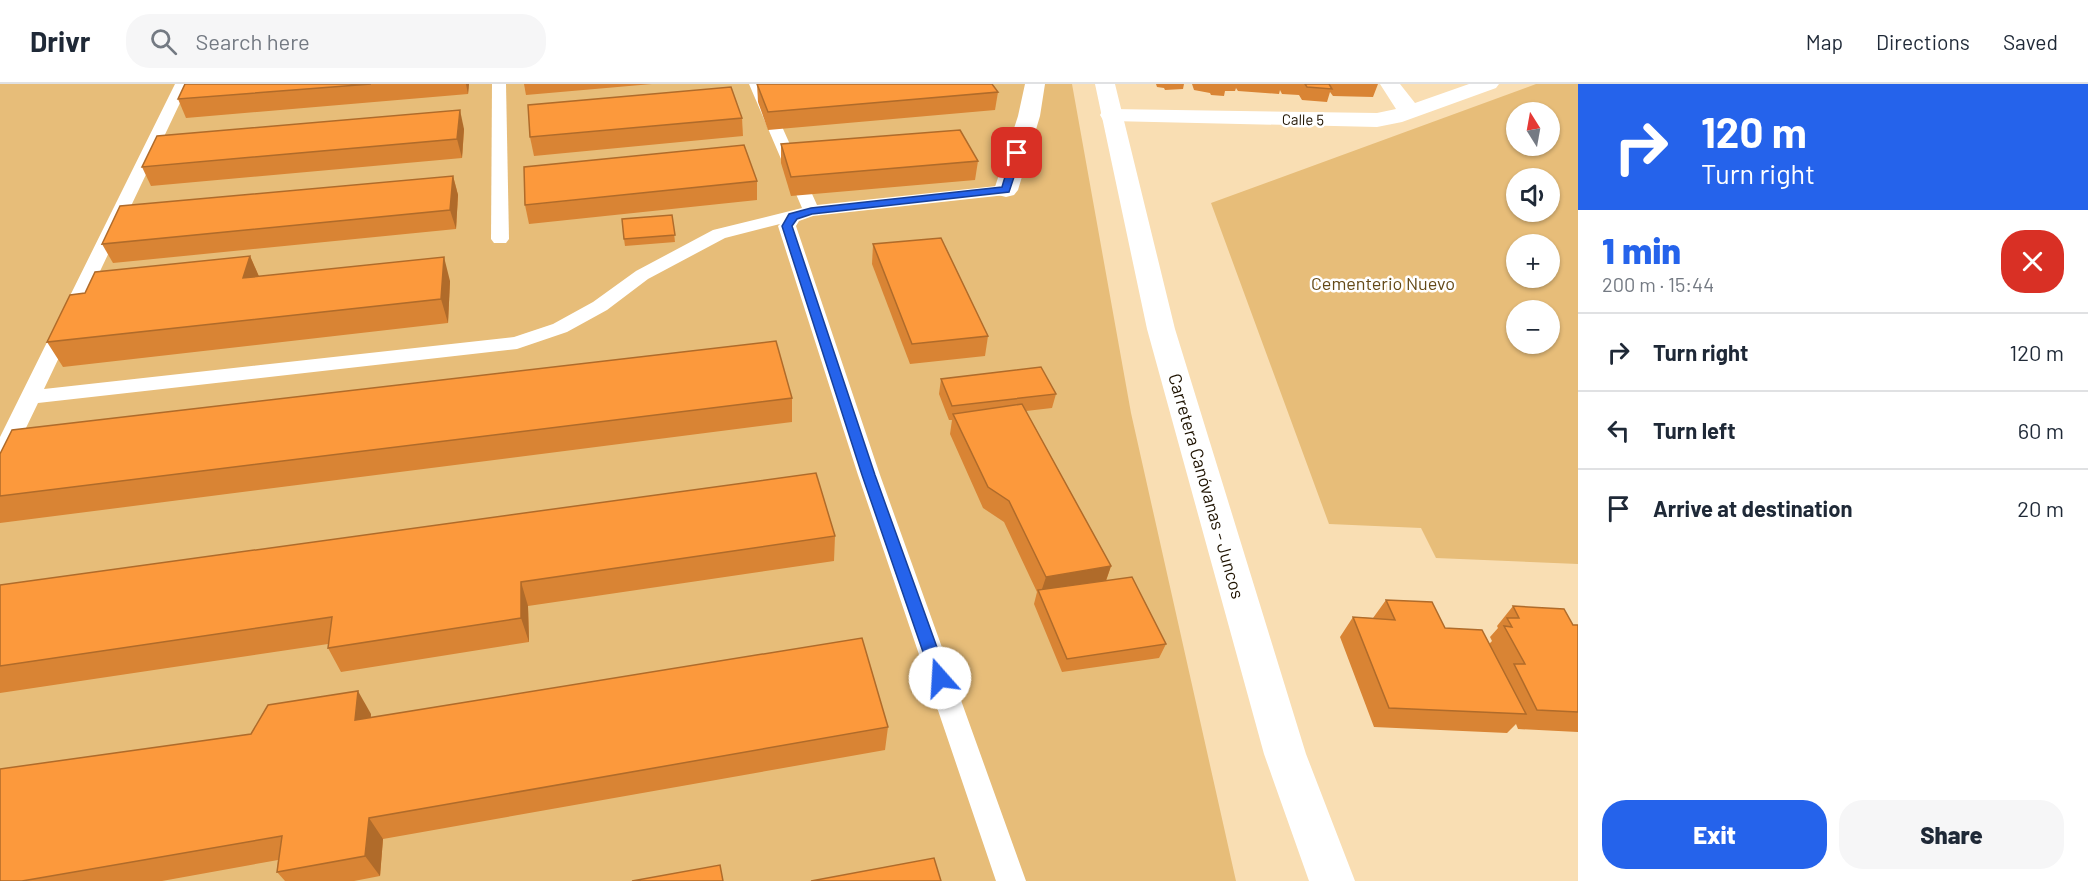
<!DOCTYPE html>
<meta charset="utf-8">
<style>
:root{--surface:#fff;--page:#f6f6f7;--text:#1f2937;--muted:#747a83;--line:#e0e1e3;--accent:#2563eb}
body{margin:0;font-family:Barlow,sans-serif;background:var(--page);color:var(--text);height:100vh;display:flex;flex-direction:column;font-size:22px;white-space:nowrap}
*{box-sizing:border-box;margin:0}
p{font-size:20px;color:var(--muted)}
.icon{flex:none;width:33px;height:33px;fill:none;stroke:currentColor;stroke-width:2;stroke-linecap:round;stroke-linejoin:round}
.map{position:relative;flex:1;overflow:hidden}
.details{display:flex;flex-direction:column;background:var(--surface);width:510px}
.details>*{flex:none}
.guide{background:#2563eb;color:#fff;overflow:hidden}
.needle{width:39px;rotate:349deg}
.buttons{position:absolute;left:1506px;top:18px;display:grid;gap:12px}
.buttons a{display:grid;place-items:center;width:54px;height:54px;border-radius:50%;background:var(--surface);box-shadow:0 2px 4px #0004;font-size:30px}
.pin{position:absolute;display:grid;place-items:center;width:51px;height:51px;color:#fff;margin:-26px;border-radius:12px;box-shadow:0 3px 9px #0006}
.me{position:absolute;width:66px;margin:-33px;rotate:341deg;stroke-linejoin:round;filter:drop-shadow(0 0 4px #0008)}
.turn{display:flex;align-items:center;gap:21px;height:126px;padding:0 24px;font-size:27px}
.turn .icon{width:78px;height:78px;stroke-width:2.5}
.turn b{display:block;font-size:42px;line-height:51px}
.round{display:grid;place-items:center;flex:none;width:63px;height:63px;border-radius:24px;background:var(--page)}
.head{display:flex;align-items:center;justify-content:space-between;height:102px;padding:0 24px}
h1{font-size:36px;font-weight:800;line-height:45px;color:var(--accent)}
.cta{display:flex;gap:12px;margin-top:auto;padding:12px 24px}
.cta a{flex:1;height:69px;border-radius:24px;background:var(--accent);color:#fff;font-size:24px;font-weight:800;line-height:69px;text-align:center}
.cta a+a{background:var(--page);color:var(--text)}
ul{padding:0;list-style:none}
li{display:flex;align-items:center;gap:18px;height:78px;padding:0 24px;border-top:2px solid var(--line)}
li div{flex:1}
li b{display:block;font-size:22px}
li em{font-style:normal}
header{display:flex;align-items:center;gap:36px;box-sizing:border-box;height:84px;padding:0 30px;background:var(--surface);border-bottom:2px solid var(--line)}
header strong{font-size:28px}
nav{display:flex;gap:33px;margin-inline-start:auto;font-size:21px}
.search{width:420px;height:54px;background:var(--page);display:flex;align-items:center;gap:15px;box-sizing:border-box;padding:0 21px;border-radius:24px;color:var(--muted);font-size:22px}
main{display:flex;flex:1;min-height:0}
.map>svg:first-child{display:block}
.green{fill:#e7bd79;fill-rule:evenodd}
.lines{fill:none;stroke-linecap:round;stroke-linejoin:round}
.lane{fill:#fff;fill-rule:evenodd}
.street{fill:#fff;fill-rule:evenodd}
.secondary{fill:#fff;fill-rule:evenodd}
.wall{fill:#d98434}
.shaded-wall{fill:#b06b2a}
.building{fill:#fc993c;stroke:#b06b2a;stroke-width:1.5}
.route{fill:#2563eb;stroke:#184099;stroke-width:1.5}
.labels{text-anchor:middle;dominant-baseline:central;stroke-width:5;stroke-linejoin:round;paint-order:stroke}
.far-street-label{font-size:15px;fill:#1f1300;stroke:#fff}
.park-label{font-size:18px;fill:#634816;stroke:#fff}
.street-label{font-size:18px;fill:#1f1300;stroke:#fff}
</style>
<header>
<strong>Drivr</strong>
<div class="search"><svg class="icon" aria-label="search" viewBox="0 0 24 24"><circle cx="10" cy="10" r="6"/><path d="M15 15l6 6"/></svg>Search here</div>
<nav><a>Map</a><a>Directions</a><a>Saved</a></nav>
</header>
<main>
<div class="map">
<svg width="1578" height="797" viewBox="0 0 1578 797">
<rect width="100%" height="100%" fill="#f9deb3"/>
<!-- green -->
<g class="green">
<polygon points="0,0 1072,0 1131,329 1236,797 0,797"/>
<path d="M 1536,0 L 1578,0 L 1578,480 L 1436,474 L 1421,444 L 1329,440 L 1211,119 ZM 1550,28 L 1550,62 L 1516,62 L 1516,28 ZM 1550,94 L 1550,128 L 1516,128 L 1516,94 ZM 1516,160 L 1550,160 L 1550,194 L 1516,194 ZM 1516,226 L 1550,226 L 1550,260 L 1516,260 Z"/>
</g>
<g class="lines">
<!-- lane -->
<g class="lane">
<polygon points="175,0 189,0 44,305 514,253 553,240 593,218 636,187 713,146 802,124 749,0 763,0 817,121 1006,101 1012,103 1014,106 1006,111 813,132 799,137 796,142 880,391 1026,797 996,797 858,391 778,142 780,140 725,154 648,195 607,226 567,248 517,265 38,319 11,375 8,380 0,383 0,353"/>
<polygon points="492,0 506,0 509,155 506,159 494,159 491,155"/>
</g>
<!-- street -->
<g class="street">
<polygon points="1025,0 1045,0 1040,32 1018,106 1014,111 1006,113 998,111 994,106 1018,32"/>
<polygon points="1380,0 1400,0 1415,19 1469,0 1499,0 1496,4 1402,38 1377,43 1111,37 1103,36 1100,31 1103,26 1111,25 1377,29 1396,25"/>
</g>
<!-- secondary -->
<polygon class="secondary" points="1095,0 1115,0 1175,245 1306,670 1355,797 1309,797 1264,670 1147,245"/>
</g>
<!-- wall -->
<g class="wall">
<polygon points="185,0 469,0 468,10 186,34 178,15"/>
<polygon points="524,0 652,0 526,11"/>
<polygon points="757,0 998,8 995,26 768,46 758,18"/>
<polygon points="1156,0 1184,0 1183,5 1165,6 1164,4 1157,3"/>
<polygon points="1192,0 1378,0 1373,13 1333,12 1330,8 1327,18 1302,16 1299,11 1282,10 1280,6 1279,10 1238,7 1236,4 1235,7 1225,7 1224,12 1211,11 1210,9 1194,6"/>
<polygon points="742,34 743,52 534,72 530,53"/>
<polygon points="464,45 462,74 151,102 142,83"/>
<polygon points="781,60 978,77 975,96 791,112 781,79"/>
<polygon points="453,92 458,111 456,145 113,179 102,160"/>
<polygon points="757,97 757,116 529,140 525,121"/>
<polygon points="672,131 675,158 625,162 624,155"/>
<polygon points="873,160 988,252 985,272 910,280 872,180"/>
<polygon points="250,172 259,193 450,197 448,239 63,283 47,258 85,209"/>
<polygon points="941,295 1056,310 1052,324 1026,327 1111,482 1106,497 1166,560 1159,574 1062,588 1034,520 1037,508 1004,438 983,424 950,350 952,336 949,336 939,310"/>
<polygon points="792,314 792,338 0,439 0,370"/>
<polygon points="835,452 834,477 528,522 529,558 341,588 328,564 328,560 0,609 0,501"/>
<polygon points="1386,516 1445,544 1489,560 1492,557 1490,553 1498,544 1497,542 1513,522 1573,541 1578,541 1578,648 1518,645 1516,640 1507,649 1374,643 1340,553 1353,533 1373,534"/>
<polygon points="371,630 371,633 888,643 885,666 383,755 380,792 354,797 285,797 277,788 278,776 162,797 0,797 251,650"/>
</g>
<!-- shaded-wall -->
<g class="shaded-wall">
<polygon points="466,0 469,0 468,10"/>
<polygon points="460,26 464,45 462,74 457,55"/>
<polygon points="453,92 458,111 456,145 450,126"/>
<polygon points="250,172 261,197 243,194"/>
<polygon points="444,173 450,197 448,239 441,215"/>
<polygon points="1111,482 1104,502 1040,511 1046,493"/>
<polygon points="521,498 528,522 529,558 521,534"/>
<polygon points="358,607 371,630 368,659 355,636"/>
<polygon points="369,734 383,755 380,792 365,772"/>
</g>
<!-- building -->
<g class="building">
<polygon points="185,0 371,0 178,15"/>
<polygon points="757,0 992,0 998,8 768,28"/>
<polygon points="1305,0 1329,0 1332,5 1307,3"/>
<polygon points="731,3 742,34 530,53 528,21"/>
<polygon points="460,26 457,55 142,83 157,52"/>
<polygon points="960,46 978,77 791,93 781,60"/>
<polygon points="744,61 757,97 525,121 524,83"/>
<polygon points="453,92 450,126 102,160 120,122"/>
<polygon points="672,131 675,151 624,155 622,135"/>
<polygon points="941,154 988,252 912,260 873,160"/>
<polygon points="250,172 243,194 444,173 441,215 47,258 70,211 85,209 95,188"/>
<polygon points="776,257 792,314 0,412 0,370 12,346"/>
<polygon points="1041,283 1056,310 952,322 941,295"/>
<polygon points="1022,320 1111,482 1046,493 1009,417 988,403 953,330"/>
<polygon points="816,389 835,452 521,498 521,534 328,564 332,533 0,582 0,501"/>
<polygon points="1132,493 1166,560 1067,575 1038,506"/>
<polygon points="1386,516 1432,518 1445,544 1482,546 1526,630 1389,624 1353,533 1395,536"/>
<polygon points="1513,522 1564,525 1573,541 1578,541 1578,628 1537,626 1514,580 1525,580 1504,542 1512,543 1507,534 1519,534"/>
<polygon points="862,554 888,643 369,734 365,772 277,788 282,752 22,797 0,797 0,685 251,650 268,621 358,607 355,636"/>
<polygon points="934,774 941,797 811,797"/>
<polygon points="720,781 723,797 632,797"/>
</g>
<!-- route -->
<polygon class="route" points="1017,66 1022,69 1009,108 812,130 797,135 792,142 875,391 948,594 946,599 940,601 934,599 932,594 862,391 782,142 789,130 811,124 1002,103 1012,69"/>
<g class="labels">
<!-- far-street labels -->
<g class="far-street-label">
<text transform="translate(1303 35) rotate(1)">Calle 5</text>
</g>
<!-- park labels -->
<g class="park-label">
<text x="1383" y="199">Cementerio Nuevo</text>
</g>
<!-- street labels -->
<g class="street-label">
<text transform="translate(1207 402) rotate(74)">Carretera Canóvanas - Juncos</text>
</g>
</g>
</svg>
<div class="buttons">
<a><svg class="needle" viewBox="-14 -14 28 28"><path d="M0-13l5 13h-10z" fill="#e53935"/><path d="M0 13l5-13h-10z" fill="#747a83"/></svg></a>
<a><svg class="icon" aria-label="sound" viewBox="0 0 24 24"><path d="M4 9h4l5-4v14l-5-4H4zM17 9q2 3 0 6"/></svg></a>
<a>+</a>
<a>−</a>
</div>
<div class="pin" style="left:1017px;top:69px;background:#d93025"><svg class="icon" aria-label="arrive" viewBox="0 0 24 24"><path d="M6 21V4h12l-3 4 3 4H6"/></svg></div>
<svg class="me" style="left:940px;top:594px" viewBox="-20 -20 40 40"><circle r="19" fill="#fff"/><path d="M0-13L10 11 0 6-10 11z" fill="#2563eb"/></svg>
</div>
<section class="details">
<div class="guide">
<div class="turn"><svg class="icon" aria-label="right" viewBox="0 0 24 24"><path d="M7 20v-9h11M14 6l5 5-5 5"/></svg><div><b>120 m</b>Turn right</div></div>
</div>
<div class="head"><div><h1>1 min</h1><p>200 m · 15:44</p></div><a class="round" style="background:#d93025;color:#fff"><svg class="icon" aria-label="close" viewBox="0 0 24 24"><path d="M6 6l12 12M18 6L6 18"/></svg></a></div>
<ul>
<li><svg class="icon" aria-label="right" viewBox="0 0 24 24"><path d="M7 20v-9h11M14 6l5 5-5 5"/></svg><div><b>Turn right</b></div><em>120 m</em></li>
<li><svg class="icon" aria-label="left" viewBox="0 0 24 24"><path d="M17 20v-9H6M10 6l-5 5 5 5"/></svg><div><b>Turn left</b></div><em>60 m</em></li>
<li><svg class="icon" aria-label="arrive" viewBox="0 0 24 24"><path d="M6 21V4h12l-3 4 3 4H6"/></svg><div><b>Arrive at destination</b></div><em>20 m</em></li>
</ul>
<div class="cta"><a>Exit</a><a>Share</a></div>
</section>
</main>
